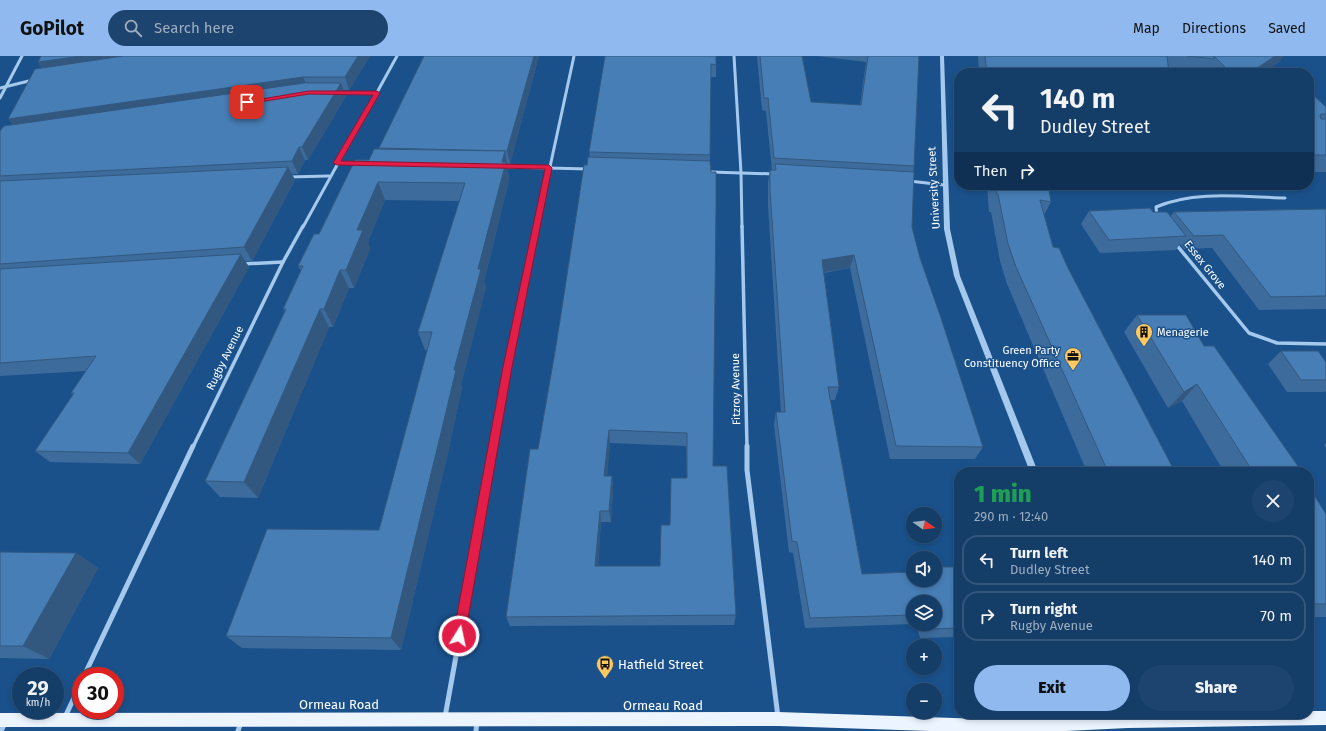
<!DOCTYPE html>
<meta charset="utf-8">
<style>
:root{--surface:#143d68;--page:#1d446e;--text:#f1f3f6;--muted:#9daec0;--line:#33567c;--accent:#90b9f0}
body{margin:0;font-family:"Fira Sans",sans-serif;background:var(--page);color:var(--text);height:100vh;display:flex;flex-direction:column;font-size:15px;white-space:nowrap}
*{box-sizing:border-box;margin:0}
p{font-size:13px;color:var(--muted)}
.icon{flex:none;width:22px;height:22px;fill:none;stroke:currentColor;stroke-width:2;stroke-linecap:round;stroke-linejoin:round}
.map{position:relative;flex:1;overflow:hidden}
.drawer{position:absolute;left:954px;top:411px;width:360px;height:252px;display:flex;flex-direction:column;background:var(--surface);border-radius:16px;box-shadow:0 2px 6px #0003,0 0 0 1px var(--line)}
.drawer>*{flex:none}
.hud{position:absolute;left:954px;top:12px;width:360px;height:122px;border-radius:16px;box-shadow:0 2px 6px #0003,0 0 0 1px var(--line);background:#143d68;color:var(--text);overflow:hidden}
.needle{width:26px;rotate:104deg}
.buttons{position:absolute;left:906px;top:451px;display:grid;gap:8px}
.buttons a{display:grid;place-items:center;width:36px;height:36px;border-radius:50%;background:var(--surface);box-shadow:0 2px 6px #0003,0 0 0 1px var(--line);font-size:20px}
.speed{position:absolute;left:12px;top:611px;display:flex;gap:8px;font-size:20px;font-weight:700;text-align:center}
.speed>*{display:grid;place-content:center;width:52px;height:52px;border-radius:50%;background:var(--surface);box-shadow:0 2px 6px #0003,0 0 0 1px var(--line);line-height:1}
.speed small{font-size:10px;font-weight:400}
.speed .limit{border:6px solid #d22;background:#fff;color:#111}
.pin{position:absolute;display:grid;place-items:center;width:34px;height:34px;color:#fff;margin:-17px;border-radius:8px;box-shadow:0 2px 6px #0006}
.me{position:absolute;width:44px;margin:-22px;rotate:10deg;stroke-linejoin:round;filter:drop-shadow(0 0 3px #0008)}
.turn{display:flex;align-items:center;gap:14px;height:84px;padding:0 20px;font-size:18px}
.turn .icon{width:52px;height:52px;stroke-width:2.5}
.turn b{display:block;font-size:28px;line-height:34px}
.then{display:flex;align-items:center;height:38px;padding:0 20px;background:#0003;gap:8px;font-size:15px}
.round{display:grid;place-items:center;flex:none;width:42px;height:42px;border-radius:21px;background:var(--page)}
.overview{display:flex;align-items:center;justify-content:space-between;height:68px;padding:0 20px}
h1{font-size:24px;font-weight:800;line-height:30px;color:#1e9e55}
.cta{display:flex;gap:8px;margin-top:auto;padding:8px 20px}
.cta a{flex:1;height:46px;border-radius:24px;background:var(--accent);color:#111;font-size:16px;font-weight:800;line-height:46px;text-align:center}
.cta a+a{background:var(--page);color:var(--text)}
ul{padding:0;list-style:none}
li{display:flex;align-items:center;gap:12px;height:50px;margin:0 8px 6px;padding:0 12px;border:2px solid var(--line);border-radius:16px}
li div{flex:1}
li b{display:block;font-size:15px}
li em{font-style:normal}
header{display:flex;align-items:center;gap:24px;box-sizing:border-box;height:56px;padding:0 20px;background:var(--accent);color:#111}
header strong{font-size:19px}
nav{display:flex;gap:22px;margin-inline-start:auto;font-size:14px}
.search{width:280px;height:36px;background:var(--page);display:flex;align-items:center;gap:10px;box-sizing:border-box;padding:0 14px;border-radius:22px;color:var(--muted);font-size:15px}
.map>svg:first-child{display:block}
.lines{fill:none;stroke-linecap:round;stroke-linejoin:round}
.minor-far2{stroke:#a5c9ed;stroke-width:3}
.minor-far1{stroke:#a5c9ed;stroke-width:3.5}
.minor{stroke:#a5c9ed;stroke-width:5}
.tertiary{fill:#a5c9ed;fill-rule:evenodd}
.primary{fill:#ebf4ff;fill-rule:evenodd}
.wall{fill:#3d6c9c;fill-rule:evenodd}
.shaded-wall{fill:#32587f}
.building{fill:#477eb5;stroke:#32587f;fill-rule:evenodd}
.route{fill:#e11d48;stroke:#92132f}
.labels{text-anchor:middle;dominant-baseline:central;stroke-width:3;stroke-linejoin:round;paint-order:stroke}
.street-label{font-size:11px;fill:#fff;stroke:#1a518b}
.poi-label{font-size:11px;fill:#fff;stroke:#1a518b;text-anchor:start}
.near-poi-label{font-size:13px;fill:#fff;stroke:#1a518b;text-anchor:start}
.near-street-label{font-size:13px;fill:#fff;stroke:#1a518b}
</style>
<header>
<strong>GoPilot</strong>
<div class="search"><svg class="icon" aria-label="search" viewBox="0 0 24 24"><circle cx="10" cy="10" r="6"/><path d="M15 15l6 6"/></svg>Search here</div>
<nav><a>Map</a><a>Directions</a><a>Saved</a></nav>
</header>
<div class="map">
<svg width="1326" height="675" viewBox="0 0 1326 675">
<rect width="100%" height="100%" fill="#1a518b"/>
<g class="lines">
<!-- minor-far2 -->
<g class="minor-far2">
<polyline points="734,0 741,117 742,171"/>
<polyline points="0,32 33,24"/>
<polyline points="339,37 377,37"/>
<polyline points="0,42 22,0"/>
<polyline points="337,107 359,107"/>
<polyline points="503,111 588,113"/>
<polyline points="711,116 774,118"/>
<polyline points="288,121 329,120"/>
<polyline points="909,125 944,129"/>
<path d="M 1157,160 L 1156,151 C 1195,134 1243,141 1285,142"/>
<polyline points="303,171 397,0"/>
<polyline points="537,171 574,0"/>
</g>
<!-- minor-far1 -->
<g class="minor-far1">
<polyline points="742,170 747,391"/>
<polyline points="1175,187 1249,277 1277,287 1326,288"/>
<polyline points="242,208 283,206"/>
<polyline points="193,391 283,206 303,170"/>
<polyline points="494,391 537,170"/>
</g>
<!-- minor -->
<g class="minor">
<polyline points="747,390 747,414 778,661"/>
<polyline points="84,620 193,390"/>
<polyline points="65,661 81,627"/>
<polyline points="445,661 494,390"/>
<polyline points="1,675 5,667"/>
<polyline points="238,675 241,666"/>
<polyline points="476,675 477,665"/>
</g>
<!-- tertiary -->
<polygon class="tertiary" points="940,0 944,0 950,173 960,220 1038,416 1030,416 954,220 944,173"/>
<!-- primary -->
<polygon class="primary" points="1309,655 1326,655 1326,669 1128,672 1066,675 930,675 778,670 0,671 0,657 778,656 1012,664 1128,658 1309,658"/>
</g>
<!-- wall -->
<g class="wall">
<polygon points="41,0 370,0 349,34 343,34 346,40 308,104 305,104 298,118 292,118 295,124 252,205 245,205 249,211 140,408 50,406 35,395 73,339 71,337 86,315 0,320 0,75 12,69 42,12 38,6"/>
<polygon points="424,0 539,0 510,108 507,108 508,114 508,116 509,124 484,226 486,231 461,328 462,331 447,401 401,594 242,592 226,580 379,474 428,294 425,294 418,276 460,145 385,144 368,186 370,193 354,232 349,232 333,271 329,271 258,442 220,441 205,425 285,256 283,253 301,215 298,210 369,104 379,93 379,92"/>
<path d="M 605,0 L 716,9 L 716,21 L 711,21 L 710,105 L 713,410 L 736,559 L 734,569 L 510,570 L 506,561 L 538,393 L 556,290 L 587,109 L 590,101 L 589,96 ZM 610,387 L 686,390 L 687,422 L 670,469 L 660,510 L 598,510 L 601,466 L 611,466 L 613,432 L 612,420 L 607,420 Z"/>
<polygon points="757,0 802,0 811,46 860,49 866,6 817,0 919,0 914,110 913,116 912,171 920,202 983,391 975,403 890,403 850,212 824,217 839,331 835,344 830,344 862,518 909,516 911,512 959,511 959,581 920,582 916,568 935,568 913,546 913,568 805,572 793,497 789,496 774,369 776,356 781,356 768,149 768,127 770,114 772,114 766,55 762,54"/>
<polygon points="978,0 1283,0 1279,6 1263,17 1178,17 1169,16 1169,17 979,17"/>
<polygon points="1309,35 1326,51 1326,116 1309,116"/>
<polygon points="987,129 1048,129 1051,146 1044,159 1053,191 1068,212 1175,416 1087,416 1007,228 1000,205 991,156 989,156"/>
<polygon points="1326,153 1326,253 1259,254 1212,192 1184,193 1180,188 1176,194 1100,197 1081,168 1089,155 1153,156 1170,161 1174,156"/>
<polygon points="1137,259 1204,290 1302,416 1224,416 1182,345 1168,352 1124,276"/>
<polygon points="1281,295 1326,306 1326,335 1324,336 1287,336 1268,308"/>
<polygon points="1326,387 1326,392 1324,389"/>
<polygon points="1309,431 1326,458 1326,561 1309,561"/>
<polygon points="959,463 959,481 955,468"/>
<polygon points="0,496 76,497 98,512 49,603 0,602"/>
</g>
<!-- shaded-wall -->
<g class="shaded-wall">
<polygon points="81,0 176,0 47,19 38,6"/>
<polygon points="358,0 370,0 349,34 345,21"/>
<polygon points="534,0 539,0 510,108 507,95"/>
<polygon points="1275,0 1283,0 1279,6 1263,17 1250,17"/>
<polygon points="303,21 309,34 18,76 8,63"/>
<polygon points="341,27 346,40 308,104 302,91"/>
<polygon points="299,91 305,104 298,118 292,105"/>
<polygon points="505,95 508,114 508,116 509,124 484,226 486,231 461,328 462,331 447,401 401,594 391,582 478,213"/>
<polygon points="288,111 295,124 252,205 244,191"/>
<polygon points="378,126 385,144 368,186 370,193 354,232 346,214 357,174"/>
<polygon points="241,198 249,211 140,408 128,397"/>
<polygon points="854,199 850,212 819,217 822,204"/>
<polygon points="340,214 349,232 333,271 324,253"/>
<polygon points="320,253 329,271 258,442 244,426"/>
<polygon points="1197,328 1182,345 1168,352 1184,336"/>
<polygon points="609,374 610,387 606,432 604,420"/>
<polygon points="612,420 613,432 611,466 609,455"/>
<polygon points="600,455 601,466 597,521 595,510"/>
<polygon points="76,497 98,512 49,603 23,590"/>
</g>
<!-- building -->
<g class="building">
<polygon points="41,0 81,0 38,6"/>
<polygon points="123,0 358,0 345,21 303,21 8,63 35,13"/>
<polygon points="424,0 534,0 507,95 379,92"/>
<polygon points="605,0 716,0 716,9 711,8 710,99 589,96"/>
<polygon points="760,0 802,0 811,46 861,49 868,0 919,0 914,110 774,102 768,42 764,42"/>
<polygon points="985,0 1167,0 1169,17 987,17"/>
<polygon points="1187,0 1213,0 1215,3"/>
<polygon points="1214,0 1275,0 1250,17 1231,17"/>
<polygon points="304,27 341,27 302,91 299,91 292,105 0,120 0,75 4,70"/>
<polygon points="1309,35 1326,51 1326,58 1321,58 1320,60 1321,63 1326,63 1326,99 1312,99 1309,96"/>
<polygon points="374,93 505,95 502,106 506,106 478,213 481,213 454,314 456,314 439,385 391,582 226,580 267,473 379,474 432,276 418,276 465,127 378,126 357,174 363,174 346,214 340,214 324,253 320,253 244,426 205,425 286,253 283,253 303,210 298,210 314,178 319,178 355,104 369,104"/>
<path d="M 588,101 L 710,105 L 711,116 L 716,116 L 716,150 L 713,410 L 727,410 L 736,559 L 506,561 L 530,393 L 538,393 L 556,290 L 584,109 L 587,109 ZM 609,374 L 687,377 L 687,422 L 671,422 L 670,469 L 661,469 L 660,510 L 595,510 L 600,455 L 609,455 L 612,420 L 604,420 Z"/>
<polygon points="775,108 914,116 912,171 920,202 941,262 983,391 896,390 854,199 822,204 839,331 828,331 862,518 912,516 911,512 913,512 913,524 935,524 935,511 959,511 959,572 927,573 926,568 935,568 935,546 913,546 913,559 810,562 797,486 792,485 776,356 785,356 770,135 770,114 776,114"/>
<polygon points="288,111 244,191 0,208 0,125"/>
<polygon points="996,129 1048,129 1051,146 1040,144 1053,191 1059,192 1068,212 1175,416 1108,416 1016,211 1008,188 998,138 997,138"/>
<polygon points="1150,152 1153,156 1167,156 1186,180 1109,184 1089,155"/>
<polygon points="1326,153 1326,240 1271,241 1223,179 1194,180 1174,156"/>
<polygon points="241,198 128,397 35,395 74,337 71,337 96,300 0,307 0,213"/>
<polygon points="1137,259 1186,259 1204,290 1214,290 1302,416 1253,416 1197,328 1184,336"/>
<polygon points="1281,295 1318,295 1326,306 1326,324 1301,324"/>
<polygon points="1309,431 1326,458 1326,548 1309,548"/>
<polygon points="0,496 76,497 23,590 0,590"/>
</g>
<!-- route -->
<polygon class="route" points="309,35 377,35 380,37 341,105 549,109 552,112 512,311 465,580 463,584 459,585 455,584 453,580 503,311 545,113 337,109 333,107 373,39 309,38 247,48 244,46"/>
<!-- icons -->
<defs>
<g id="building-pin" transform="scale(0.9)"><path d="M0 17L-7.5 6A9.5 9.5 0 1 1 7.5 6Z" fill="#ffc961" stroke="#1a518b"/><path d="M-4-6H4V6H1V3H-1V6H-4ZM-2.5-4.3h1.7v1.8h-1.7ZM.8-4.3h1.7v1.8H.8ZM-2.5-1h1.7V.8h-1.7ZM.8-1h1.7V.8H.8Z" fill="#111"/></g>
<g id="office-pin" transform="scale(0.9)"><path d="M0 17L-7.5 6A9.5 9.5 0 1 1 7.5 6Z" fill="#ffc961" stroke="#1a518b"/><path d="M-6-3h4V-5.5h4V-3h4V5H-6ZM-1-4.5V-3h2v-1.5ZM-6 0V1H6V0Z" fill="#111"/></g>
<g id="bus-pin" transform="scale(0.9)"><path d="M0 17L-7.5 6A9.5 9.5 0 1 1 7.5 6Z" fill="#ffc961" stroke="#1a518b"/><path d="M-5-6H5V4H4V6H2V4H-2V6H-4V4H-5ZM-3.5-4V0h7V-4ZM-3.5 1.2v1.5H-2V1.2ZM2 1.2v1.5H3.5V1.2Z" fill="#111"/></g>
</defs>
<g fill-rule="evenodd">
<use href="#building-pin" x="1144" y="276"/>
<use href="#office-pin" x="1073" y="300"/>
<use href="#bus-pin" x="605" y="608"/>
</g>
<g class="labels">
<!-- street labels -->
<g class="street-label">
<text transform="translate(934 132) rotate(-93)">University Street</text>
<text transform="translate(1205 209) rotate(51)">Essex Grove</text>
<text transform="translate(225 302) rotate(-64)">Rugby Avenue</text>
<text transform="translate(736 333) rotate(-91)">Fitzroy Avenue</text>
</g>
<!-- poi labels -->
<g class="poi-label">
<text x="1157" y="276">Menagerie</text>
<text x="1060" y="294" text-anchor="end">Green Party<tspan x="1060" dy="13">Constituency Office</tspan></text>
</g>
<!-- near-poi labels -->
<g class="near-poi-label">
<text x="618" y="608">Hatfield Street</text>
</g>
<!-- near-street labels -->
<g class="near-street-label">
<text x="339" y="648">Ormeau Road</text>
<text x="663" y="649">Ormeau Road</text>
</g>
</g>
</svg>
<div class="buttons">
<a><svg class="needle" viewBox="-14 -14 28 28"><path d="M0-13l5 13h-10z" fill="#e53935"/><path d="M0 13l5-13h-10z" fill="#9daec0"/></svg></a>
<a><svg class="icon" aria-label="sound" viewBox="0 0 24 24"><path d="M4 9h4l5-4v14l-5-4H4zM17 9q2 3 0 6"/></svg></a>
<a><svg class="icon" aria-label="layers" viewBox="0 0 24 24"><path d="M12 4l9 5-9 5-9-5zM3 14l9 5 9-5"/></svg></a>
<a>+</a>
<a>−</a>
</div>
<div class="speed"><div>29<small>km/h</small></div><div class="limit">30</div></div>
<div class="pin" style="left:247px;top:46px;background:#d93025"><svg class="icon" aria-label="arrive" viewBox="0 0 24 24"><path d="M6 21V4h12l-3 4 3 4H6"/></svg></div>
<svg class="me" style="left:459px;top:580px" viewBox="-20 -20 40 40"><circle r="17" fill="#e11d48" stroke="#fff" stroke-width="3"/><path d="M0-11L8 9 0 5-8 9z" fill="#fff"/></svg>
<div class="hud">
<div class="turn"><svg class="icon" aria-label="left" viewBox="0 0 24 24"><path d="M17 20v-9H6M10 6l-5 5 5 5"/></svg><div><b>140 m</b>Dudley Street</div></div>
<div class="then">Then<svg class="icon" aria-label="right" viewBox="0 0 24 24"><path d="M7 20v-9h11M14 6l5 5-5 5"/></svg></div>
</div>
<section class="drawer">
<div class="overview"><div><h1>1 min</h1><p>290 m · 12:40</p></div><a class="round"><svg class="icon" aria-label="close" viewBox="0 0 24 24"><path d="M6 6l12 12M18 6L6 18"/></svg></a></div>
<ul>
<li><svg class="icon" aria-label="left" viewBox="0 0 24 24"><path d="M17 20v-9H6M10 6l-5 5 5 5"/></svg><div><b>Turn left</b><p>Dudley Street</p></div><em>140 m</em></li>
<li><svg class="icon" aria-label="right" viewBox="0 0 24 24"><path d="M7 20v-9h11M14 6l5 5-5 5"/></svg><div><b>Turn right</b><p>Rugby Avenue</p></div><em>70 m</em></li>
</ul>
<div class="cta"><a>Exit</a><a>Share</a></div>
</section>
</div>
